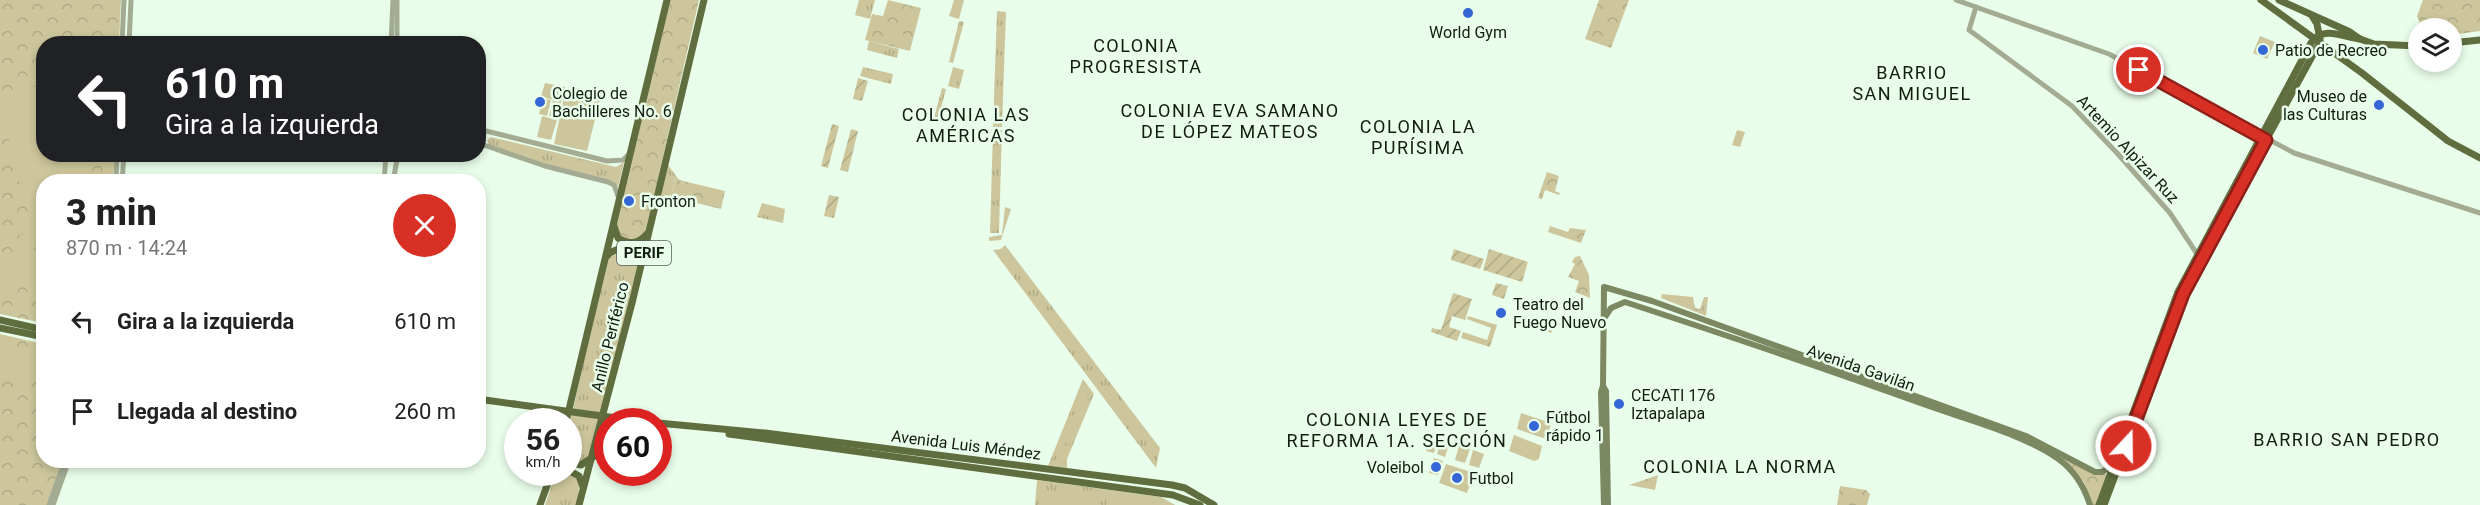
<!DOCTYPE html>
<html lang="es">
<meta charset="utf-8">
<style>
:root{--surface:#fff;--page:#f2f2f2;--text:#222;--muted:#767676}
body{margin:0;font-family:Roboto,sans-serif;background:var(--page);color:var(--text);height:100vh;display:flex;flex-direction:column;font-size:22px;white-space:nowrap}
*{box-sizing:border-box;margin:0}
p{font-size:20px;color:var(--muted)}
.icon{flex:none;width:33px;height:33px;fill:none;stroke:currentColor;stroke-width:2;stroke-linecap:round;stroke-linejoin:round}
.map{position:relative;flex:1;overflow:hidden}
.side{position:absolute;left:36px;top:174px;width:450px;height:294px;display:flex;flex-direction:column;background:var(--surface);border-radius:24px;box-shadow:0 3px 9px #0003}
.side>*{flex:none}
.guide{position:absolute;left:36px;top:36px;width:450px;height:126px;border-radius:24px;box-shadow:0 3px 9px #0003;background:#202124;color:#fff;overflow:hidden}
.controls{position:absolute;left:2408px;top:18px;display:grid;gap:12px}
.controls a{display:grid;place-items:center;width:54px;height:54px;border-radius:50%;background:var(--surface);box-shadow:0 3px 9px #0003;font-size:30px}
.speed{position:absolute;left:504px;top:408px;display:flex;gap:12px;font-size:30px;font-weight:700;text-align:center}
.speed>*{display:grid;place-content:center;width:78px;height:78px;border-radius:50%;background:var(--surface);box-shadow:0 3px 9px #0003;line-height:1}
.speed small{font-size:15px;font-weight:400}
.speed .limit{border:9px solid #d22;background:#fff;color:#111}
.pin{position:absolute;display:grid;place-items:center;width:51px;height:51px;color:#fff;margin:-26px;border:3px solid #fff;border-radius:50%;box-shadow:0 2px 6px #0007}
.me{position:absolute;width:66px;margin:-33px;rotate:21deg;stroke-linejoin:round;filter:drop-shadow(0 0 4px #0008)}
.turn{display:flex;align-items:center;gap:21px;height:126px;padding:0 30px;font-size:27px}
.turn .icon{width:78px;height:78px;stroke-width:2.5}
.turn b{display:block;font-size:42px;line-height:51px}
.round{display:grid;place-items:center;flex:none;width:63px;height:63px;border-radius:32px;background:var(--page)}
.headline{display:flex;align-items:center;justify-content:space-between;height:102px;padding:0 30px}
h1{font-size:36px;font-weight:800;line-height:45px}
ul{padding:0;list-style:none}
li{display:flex;align-items:center;gap:18px;height:90px;padding:0 30px}
li div{flex:1}
li b{display:block;font-size:22px}
li em{font-style:normal}
.map>svg:first-child{display:block}
.grass{fill:url(#grass-tufts)}
.forest{fill:url(#forest-crowns)}
.garden{fill:url(#garden-furrows)}
.pitch{fill:#cdc69c}
.lines{fill:none;stroke-linecap:round;stroke-linejoin:round}
.tertiary{stroke:#a3ac93;stroke-width:5}
.secondary{stroke:#7c8862;stroke-width:6}
.primary{stroke:#606e3f;stroke-width:7}
.primary-bridge{stroke:#606e3f;stroke-width:7}
.route-casing{stroke:#8d1f18;stroke-width:15}
.route{stroke:#d93025;stroke-width:10}
.poi-dot{fill:#3566d6;stroke:#e9feea;stroke-width:2}
.labels{text-anchor:middle;dominant-baseline:central;stroke-width:5;stroke-linejoin:round;paint-order:stroke}
.shield{fill:#e9feea;stroke:#536054;stroke-width:1.5}
.shield-label{font-size:15px;font-weight:bold;fill:#131c13}
.poi-label{font-size:16px;fill:#131c13;stroke:#e9feea;text-anchor:start}
.street-label{font-size:16px;fill:#131c13;stroke:#e9feea}
.neighbourhood-label{font-size:18px;letter-spacing:1.5px;fill:#131c13;stroke:#e9feea}
</style>
<div class="map">
<svg width="2480" height="505" viewBox="0 0 2480 505">
<defs>
<pattern id="grass-tufts" width="24" height="20" patternUnits="userSpaceOnUse" patternTransform="scale(1.5)"><rect width="24" height="20" fill="#cdc69c"/><path d="M3 7l-1-3M5 7V3M7 7l1-3M15 17l-1-3M17 17v-4M19 17l1-3" fill="none" stroke="#afaa86"/></pattern>
<pattern id="forest-crowns" width="20" height="18" patternUnits="userSpaceOnUse" patternTransform="scale(1.5)"><rect width="20" height="18" fill="#cdc69c"/><path d="M2 6a3 3 0 1 1 6 0M12 15a3 3 0 1 1 6 0" fill="none" stroke="#afaa86"/></pattern>
<pattern id="garden-furrows" width="10" height="10" patternUnits="userSpaceOnUse" patternTransform="scale(1.5)"><rect width="10" height="10" fill="#cdc69c"/><path d="M-1 1l2-2M0 10L10 0M9 11l2-2" fill="none" stroke="#afaa86"/></pattern>
</defs>
<rect width="100%" height="100%" fill="#e9feea"/>
<!-- grass -->
<g class="grass">
<polygon points="859,0 875,0 870,19 855,15"/>
<polygon points="954,0 964,0 959,19 949,16"/>
<polygon points="997,11 1006,12 1002,127 993,127"/>
<polygon points="959,21 964,22 953,63 949,62"/>
<polygon points="869,41 899,49 897,58 867,50"/>
<polygon points="863,67 893,74 891,84 860,76"/>
<polygon points="953,67 964,70 959,89 948,86"/>
<polygon points="942,88 946,89 938,120 934,118"/>
<polygon points="993,130 1002,130 999,233 990,233"/>
<polygon points="491,137 616,167 624,162 618,187 612,182 546,166 489,145 487,140"/>
<polygon points="668,165 680,181 675,179 671,197 675,198 658,205"/>
<polygon points="762,203 785,209 783,223 757,217"/>
<polygon points="1005,207 1011,209 1001,240 989,241 989,237 1002,235"/>
<polygon points="1005,245 1160,448 1156,468 993,250 1001,249"/>
<polygon points="620,252 633,258 638,270 589,457 583,462 569,460 569,428 605,264 609,258"/>
<polygon points="1662,294 1693,297 1695,308 1700,309 1704,297 1708,297 1706,316 1661,298"/>
<polygon points="1526,317 1554,326 1551,333 1524,322"/>
<polygon points="1083,379 1094,394 1067,459 1067,468 1048,466"/>
<path d="M 561,473 C 583,472 580,490 576,505 L 545,505 L 554,479 Z"/>
<polygon points="1037,480 1161,497 1175,505 1035,505"/>
</g>
<!-- forest -->
<g class="forest">
<polygon points="0,0 121,0 119,43 44,44 44,154 115,155 113,181 44,182 43,323 0,314"/>
<polygon points="670,0 699,0 646,231 638,242 620,238 615,225"/>
<polygon points="888,0 921,8 910,51 865,40 872,14 883,16"/>
<polygon points="1599,0 1629,0 1611,48 1585,39"/>
<polygon points="2423,0 2480,0 2480,31 2451,35 2451,28 2422,28 2417,16"/>
<polygon points="1547,172 1559,176 1555,191 1560,193 1559,195 1545,190 1542,199 1538,198"/>
<polygon points="675,179 725,191 721,209 671,197"/>
<polygon points="1550,226 1568,232 1570,228 1586,230 1581,243 1548,232"/>
<polygon points="1580,256 1589,275 1590,298 1575,292 1579,281 1568,277 1575,264 1572,262 1575,257"/>
<polygon points="1468,316 1497,325 1490,347 1461,338 1463,332 1487,340 1491,328 1467,319"/>
<polygon points="0,334 43,344 44,460 64,461 47,505 0,505"/>
<polygon points="2063,458 2108,475 2097,505 2091,505 2084,482 2062,459"/>
<polygon points="1658,475 1655,490 1629,485"/>
<polygon points="1840,486 1866,490 1870,494 1867,505 1837,505"/>
</g>
<!-- garden -->
<g class="garden">
<polygon points="858,78 868,81 862,101 853,99"/>
<polygon points="832,124 839,126 828,168 821,166"/>
<polygon points="851,129 858,131 848,172 840,170"/>
<polygon points="829,195 839,197 834,218 824,216"/>
<polygon points="1454,249 1484,259 1480,269 1451,260"/>
<polygon points="1489,249 1528,262 1522,282 1483,270"/>
<polygon points="1496,283 1508,286 1504,299 1492,295"/>
<polygon points="1453,293 1472,299 1465,320 1452,316 1449,327 1461,331 1457,341 1431,332 1432,328 1441,330"/>
</g>
<!-- pitch -->
<g class="pitch">
<polygon points="904,6 911,8 911,11 912,9 919,10 916,23 901,20"/>
<polygon points="897,33 912,37 909,50 902,48 904,38 901,48 894,46"/>
<polygon points="2260,36 2275,42 2267,59 2253,53"/>
<polygon points="545,83 565,87 557,118 549,116 553,100 541,96"/>
<path d="M 43,86 L 44,154 L 71,155 L 71,168 L 78,175 L 79,181 L 44,182 L 43,201 L 29,197 C 26,193 11,168 11,165 C 8,146 12,132 2,115 L 9,93 C 21,90 31,86 43,86 Z"/>
<polygon points="566,88 601,96 587,151 554,144"/>
<polygon points="543,98 551,100 547,116 539,114"/>
<polygon points="542,116 557,120 551,140 537,137"/>
<polygon points="1737,130 1745,132 1740,147 1732,145"/>
<polygon points="32,219 37,219 33,246 43,269 43,297 39,295 32,283 27,281 19,285 0,282 0,256 18,254 20,234 24,234 25,229 30,226"/>
<polygon points="0,343 37,351 31,382 0,375"/>
<polygon points="1081,392 1089,396 1082,413 1073,410"/>
<polygon points="1521,413 1551,423 1548,436 1543,438 1517,429"/>
<polygon points="1067,427 1076,430 1070,445 1061,441"/>
<polygon points="1431,435 1439,437 1434,453 1426,451"/>
<polygon points="1514,435 1542,446 1539,459 1534,461 1509,451"/>
<polygon points="1442,438 1450,440 1445,457 1437,454"/>
<polygon points="1459,446 1470,449 1465,463 1455,460"/>
<polygon points="1473,450 1484,454 1479,468 1469,465"/>
<polygon points="1434,458 1443,461 1438,475 1429,473"/>
<polygon points="1446,464 1474,473 1467,493 1439,483"/>
<polygon points="1046,490 1100,497 1099,505 1044,505"/>
<polygon points="1108,495 1158,502 1157,505 1106,505"/>
</g>
<g class="lines">
<!-- tertiary -->
<g class="tertiary">
<polyline points="397,0 397,44"/>
<polyline points="1956,0 2109,54 2294,153 2480,213"/>
<polyline points="1976,7 1969,30 2072,106 2117,153 2170,213 2199,257"/>
<polyline points="122,44 124,0"/>
<polyline points="129,44 131,0"/>
<polyline points="391,44 393,0"/>
<polyline points="478,129 607,161 623,160 630,153"/>
<polyline points="478,143 545,166 608,182 614,185 619,199"/>
<polyline points="116,182 117,154"/>
<polyline points="122,182 124,154"/>
<polyline points="384,182 386,154"/>
<polyline points="393,182 398,154"/>
<polyline points="49,505 65,460"/>
<polyline points="53,505 69,460"/>
</g>
<!-- secondary -->
<g class="secondary">
<path d="M 1605,317 L 1611,308 L 1625,302 C 1726,335 1827,369 1926,405 C 1968,420 2020,433 2057,458 C 2073,469 2084,486 2090,505"/>
<polyline points="1603,386 1606,391 1608,505"/>
<polyline points="1604,505 1601,392 1603,386 1604,287 1652,301 2026,436 2095,472 2102,472 2114,464"/>
</g>
<!-- primary -->
<g class="primary">
<polyline points="2261,0 2362,73 2448,141 2480,158"/>
<polyline points="2279,0 2350,32 2360,39 2374,44 2418,46"/>
<polyline points="2312,16 2317,24 2320,39"/>
<polyline points="2451,43 2480,40"/>
<polyline points="2220,224 2320,42"/>
<path d="M 614,226 L 618,238 C 629,245 638,244 647,234"/>
<path d="M 607,256 C 618,244 638,247 640,265"/>
<polyline points="0,320 44,330"/>
<polyline points="0,328 44,337"/>
<polyline points="478,399 514,404"/>
<polyline points="566,422 667,0"/>
<polyline points="658,423 765,433 1172,485 1185,488 1214,505"/>
<polyline points="729,434 1173,495 1200,505"/>
<polyline points="568,462 581,465 593,457"/>
<polyline points="568,470 579,476 583,487"/>
<polyline points="540,505 552,472"/>
<polyline points="579,505 633,299 704,0"/>
<path d="M 2099,505 L 2178,292 L 2311,43 C 2323,25 2343,37 2360,39"/>
<polyline points="2104,505 2183,294 2200,259"/>
</g>
<!-- primary-bridge -->
<polyline class="primary-bridge" points="514,404 646,422"/>
</g>
<g class="lines">
<!-- route casing -->
<g class="route-casing">
<polyline id="route" points="2126,446 2183,294 2266,140 2139,70"/>
</g>
<!-- route -->
<use href="#route" class="route"/>
</g>
<!-- markers -->
<g class="poi-dot">
<circle cx="1468" cy="13" r="6"/>
<circle cx="2263" cy="50" r="6"/>
<circle cx="540" cy="102" r="6"/>
<circle cx="2379" cy="105" r="6"/>
<circle cx="629" cy="201" r="6"/>
<circle cx="1501" cy="313" r="6"/>
<circle cx="1619" cy="404" r="6"/>
<circle cx="1534" cy="426" r="6"/>
<circle cx="1436" cy="467" r="6"/>
<circle cx="1457" cy="478" r="6"/>
</g>
<g class="labels">
<!-- shield labels -->
<rect class="shield" x="617" y="241" width="54" height="24" rx="4.5"/>
<g class="shield-label">
<text x="644" y="253">PERIF</text>
</g>
<!-- poi labels -->
<g class="poi-label">
<text x="1468" y="32" text-anchor="middle">World Gym</text>
<text x="2275" y="50">Patio de Recreo</text>
<text x="552" y="93">Colegio de<tspan x="552" dy="18">Bachilleres No. 6</tspan></text>
<text x="2367" y="96" text-anchor="end">Museo de<tspan x="2367" dy="18">las Culturas</tspan></text>
<text x="641" y="201">Fronton</text>
<text x="1513" y="304">Teatro del<tspan x="1513" dy="18">Fuego Nuevo</tspan></text>
<text x="1631" y="395">CECATI 176<tspan x="1631" dy="18">Iztapalapa</tspan></text>
<text x="1546" y="417">Fútbol<tspan x="1546" dy="18">rápido 1</tspan></text>
<text x="1424" y="467" text-anchor="end">Voleibol</text>
<text x="1469" y="478">Futbol</text>
</g>
<!-- street labels -->
<g class="street-label">
<text transform="translate(2128 149) rotate(47)">Artemio Alpizar Ruz</text>
<text transform="translate(610 337) rotate(-76)">Anillo Periférico</text>
<text transform="translate(1861 368) rotate(19)">Avenida Gavilán</text>
<text transform="translate(966 445) rotate(7)">Avenida Luis Méndez</text>
</g>
<!-- neighbourhood labels -->
<g class="neighbourhood-label">
<text x="1136" y="45">COLONIA<tspan x="1136" dy="21">PROGRESISTA</tspan></text>
<text x="1912" y="72">BARRIO<tspan x="1912" dy="21">SAN MIGUEL</tspan></text>
<text x="1230" y="110">COLONIA EVA SAMANO<tspan x="1230" dy="21">DE LÓPEZ MATEOS</tspan></text>
<text x="966" y="114">COLONIA LAS<tspan x="966" dy="21">AMÉRICAS</tspan></text>
<text x="1418" y="126">COLONIA LA<tspan x="1418" dy="21">PURÍSIMA</tspan></text>
<text x="1397" y="419">COLONIA LEYES DE<tspan x="1397" dy="21">REFORMA 1A. SECCIÓN</tspan></text>
<text x="2347" y="439">BARRIO SAN PEDRO</text>
<text x="1740" y="466">COLONIA LA NORMA</text>
</g>
</g>
</svg>
<div class="controls">
<a><svg class="icon" aria-label="layers" viewBox="0 0 24 24"><path d="M12 4l9 5-9 5-9-5zM3 14l9 5 9-5"/></svg></a>
</div>
<div class="speed"><div>56<small>km/h</small></div><div class="limit">60</div></div>
<div class="pin" style="left:2139px;top:70px;background:#d93025"><svg class="icon" aria-label="arrive" viewBox="0 0 24 24"><path d="M6 21V4h12l-3 4 3 4H6"/></svg></div>
<svg class="me" style="left:2126px;top:446px" viewBox="-20 -20 40 40"><circle r="17" fill="#d93025" stroke="#fff" stroke-width="3"/><path d="M0-11L8 9 0 5-8 9z" fill="#fff"/></svg>
<div class="guide">
<div class="turn"><svg class="icon" aria-label="left" viewBox="0 0 24 24"><path d="M17 20v-9H6M10 6l-5 5 5 5"/></svg><div><b>610 m</b>Gira a la izquierda</div></div>
</div>
<section class="side">
<div class="headline"><div><h1>3 min</h1><p>870 m · 14:24</p></div><a class="round" style="background:#d93025;color:#fff"><svg class="icon" aria-label="close" viewBox="0 0 24 24"><path d="M6 6l12 12M18 6L6 18"/></svg></a></div>
<ul>
<li><svg class="icon" aria-label="left" viewBox="0 0 24 24"><path d="M17 20v-9H6M10 6l-5 5 5 5"/></svg><div><b>Gira a la izquierda</b></div><em>610 m</em></li>
<li><svg class="icon" aria-label="arrive" viewBox="0 0 24 24"><path d="M6 21V4h12l-3 4 3 4H6"/></svg><div><b>Llegada al destino</b></div><em>260 m</em></li>
</ul>
</section>
</div>
